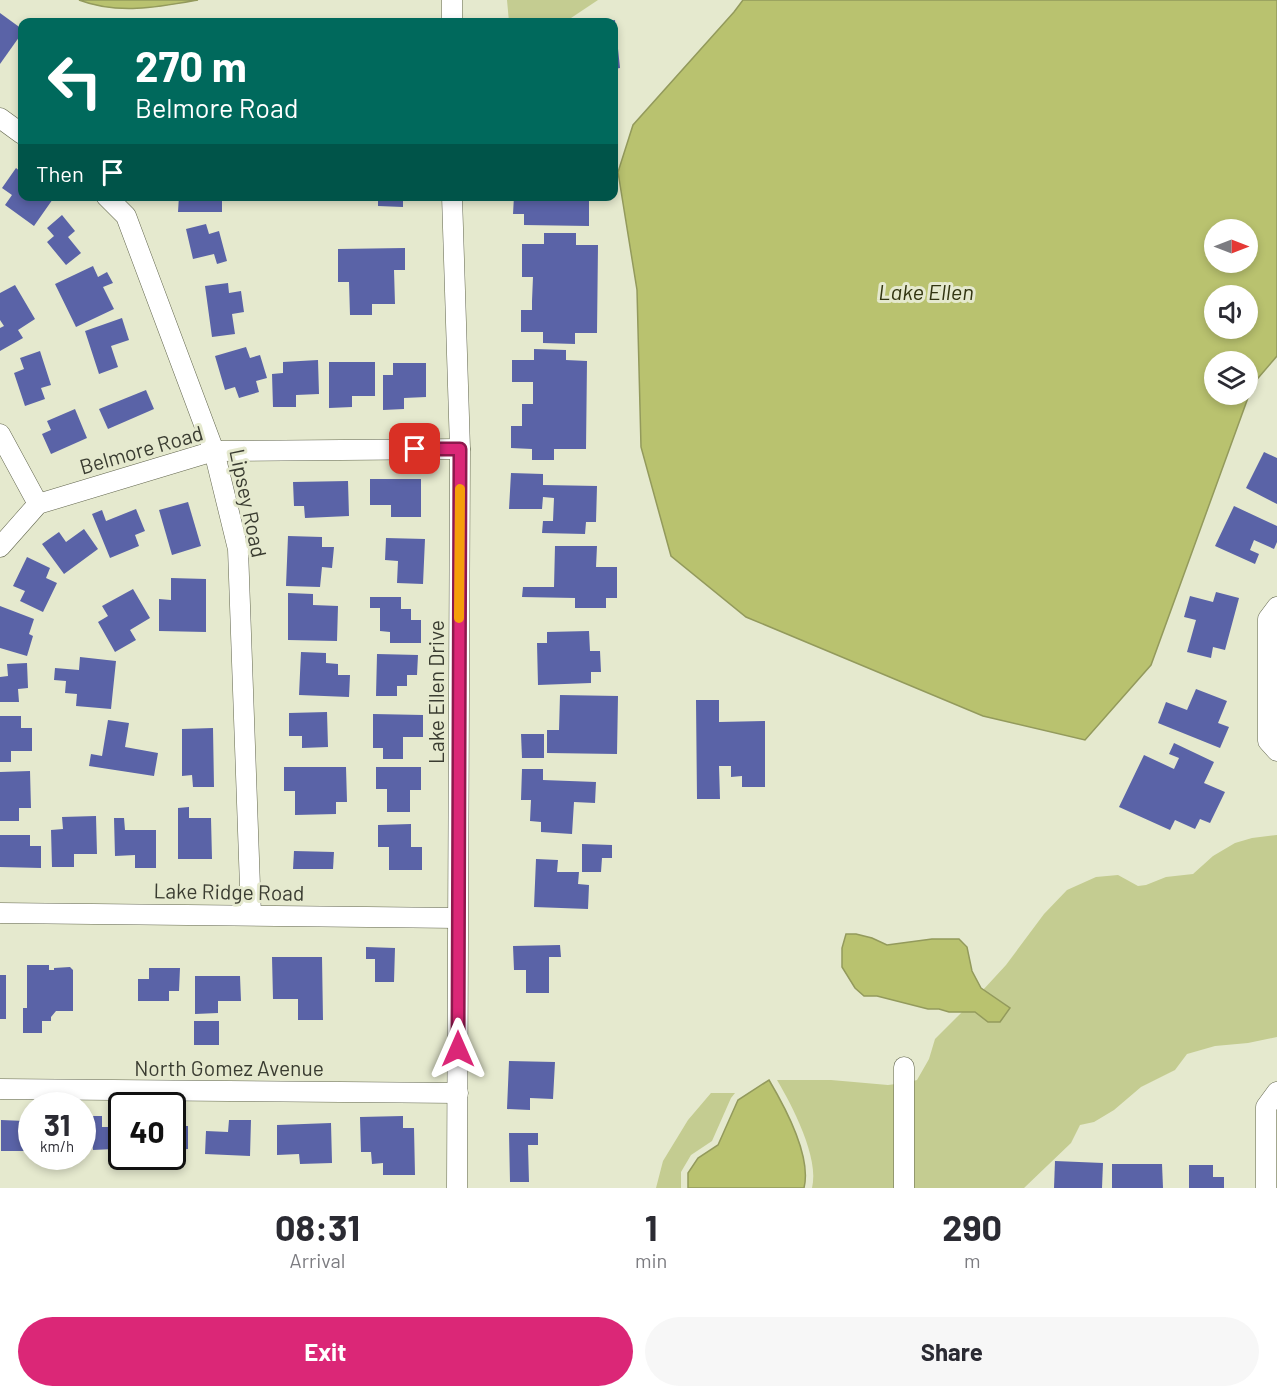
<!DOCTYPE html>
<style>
:root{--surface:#fff;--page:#f7f7f7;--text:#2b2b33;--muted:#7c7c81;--accent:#db2777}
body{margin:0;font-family:Barlow,sans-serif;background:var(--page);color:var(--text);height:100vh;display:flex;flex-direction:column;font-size:22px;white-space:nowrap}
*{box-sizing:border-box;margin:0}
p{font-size:20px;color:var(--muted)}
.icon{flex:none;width:33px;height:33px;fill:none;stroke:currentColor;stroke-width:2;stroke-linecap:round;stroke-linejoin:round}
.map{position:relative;height:1188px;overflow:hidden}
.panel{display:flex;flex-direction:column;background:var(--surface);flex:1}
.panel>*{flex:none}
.hud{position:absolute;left:18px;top:18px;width:600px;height:183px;border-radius:12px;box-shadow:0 3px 9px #0003;background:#00695c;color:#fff;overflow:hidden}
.needle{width:39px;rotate:90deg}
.tools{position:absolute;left:1204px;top:219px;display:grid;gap:12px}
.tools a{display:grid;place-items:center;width:54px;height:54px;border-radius:50%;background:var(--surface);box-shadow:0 3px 9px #0003;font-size:30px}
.speed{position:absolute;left:18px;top:1092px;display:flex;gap:12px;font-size:30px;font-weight:700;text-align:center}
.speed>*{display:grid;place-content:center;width:78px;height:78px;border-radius:50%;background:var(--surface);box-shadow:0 3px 9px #0003;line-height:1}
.speed small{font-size:15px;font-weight:400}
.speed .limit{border:3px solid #111;border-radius:9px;background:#fff;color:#111}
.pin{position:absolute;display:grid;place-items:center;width:51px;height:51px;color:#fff;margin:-26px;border-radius:12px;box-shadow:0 3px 9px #0006}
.me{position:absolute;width:66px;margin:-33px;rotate:0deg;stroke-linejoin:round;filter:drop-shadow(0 0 4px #0008)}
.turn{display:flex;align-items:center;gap:21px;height:126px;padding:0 18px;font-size:27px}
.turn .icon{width:78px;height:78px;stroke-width:2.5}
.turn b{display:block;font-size:42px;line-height:51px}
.then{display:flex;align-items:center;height:57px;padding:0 18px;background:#0003;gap:12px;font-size:22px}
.eta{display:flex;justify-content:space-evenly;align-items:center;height:102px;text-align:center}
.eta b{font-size:36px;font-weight:700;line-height:42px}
.button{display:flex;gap:12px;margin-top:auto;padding:12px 18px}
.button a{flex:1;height:69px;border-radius:36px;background:var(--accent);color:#fff;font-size:24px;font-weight:700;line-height:69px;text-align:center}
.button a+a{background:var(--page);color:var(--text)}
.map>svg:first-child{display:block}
.green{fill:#c4cc91}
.water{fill:#b9c26f;stroke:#939a5c;stroke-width:1.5;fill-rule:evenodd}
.building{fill:#5a63a7}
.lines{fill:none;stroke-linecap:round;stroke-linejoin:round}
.minor-casing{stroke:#62664e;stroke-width:21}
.minor{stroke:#fff;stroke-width:20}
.route-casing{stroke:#8e194d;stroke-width:15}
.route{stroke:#db2777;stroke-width:10}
.slow{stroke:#f59e0b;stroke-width:10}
.labels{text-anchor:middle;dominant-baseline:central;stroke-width:6;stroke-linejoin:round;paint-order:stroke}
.street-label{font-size:21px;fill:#3a3c31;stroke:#e5e9ce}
.water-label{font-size:22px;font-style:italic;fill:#323511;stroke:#e5e9ce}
</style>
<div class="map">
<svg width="1277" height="1188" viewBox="0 0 1277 1188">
<rect width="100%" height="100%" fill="#e5e9ce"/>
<!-- green -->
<g class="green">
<polygon points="507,0 598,0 565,22 509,22"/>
<polygon points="1277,835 1277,1037 1248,1043 1215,1046 1187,1054 1175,1070 1141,1087 1114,1110 1094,1122 1080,1125 1071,1143 1024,1188 913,1188 913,1081 917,1080 929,1059 935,1039 962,1012 975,1012 988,1022 1005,1004 983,990 1006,965 1044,914 1067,890 1096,877 1118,875 1138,886 1146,885 1166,877 1193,874 1213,856 1235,843 1252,838"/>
<path d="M 777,1080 L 831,1080 L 888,1085 L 896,1084 L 895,1188 L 812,1188 C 820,1159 792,1105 777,1080 Z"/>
<polygon points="711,1093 735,1093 731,1098 712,1141 691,1155 681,1172 681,1188 656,1188 663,1161 688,1120"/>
</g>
<!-- water -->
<g class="water">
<path d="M 79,0 L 198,0 C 159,7 118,15 79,0 Z"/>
<path d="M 743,0 L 1277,0 L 1277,356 L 1253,384 L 1151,665 L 1085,740 L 983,716 L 746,617 L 671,556 L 641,447 L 637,290 L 618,172 L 633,125 L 734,12 ZM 1215,230 L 1248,230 L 1248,262 L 1215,262 ZM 1215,296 L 1248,296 L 1248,328 L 1215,328 ZM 1215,362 L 1248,362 L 1248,394 L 1215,394 Z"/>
<polygon points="846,934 856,934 872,938 887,945 932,939 959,939 967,947 972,971 981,988 1010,1008 1000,1022 988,1022 975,1012 949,1012 939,1009 928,1009 877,996 864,996 855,988 842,967 842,948"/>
<path d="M 769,1080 C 785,1107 812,1156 804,1188 L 688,1188 L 688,1173 L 698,1158 L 718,1145 L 738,1100 Z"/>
</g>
<!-- building -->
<g class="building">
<polygon points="0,13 22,29 22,33 0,64"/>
<polygon points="615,20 620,68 614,69 614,22 608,21"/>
<polygon points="16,168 22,173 22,196 55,196 34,226 5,205 12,195 2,188"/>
<polygon points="179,196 222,196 222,212 178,212"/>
<polygon points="378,196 403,196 403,207 378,206"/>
<polygon points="514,196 589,196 589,226 524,225 524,214 513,214"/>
<polygon points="62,215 75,231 68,237 81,253 66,265 47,242 54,236 47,228"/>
<polygon points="206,224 209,234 219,231 227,261 217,264 214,254 193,259 186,229"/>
<polygon points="544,233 576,233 576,245 598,245 597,333 575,333 575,344 543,343 543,332 521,332 521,310 532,310 532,301 533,277 522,277 522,244 544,244"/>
<polygon points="405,248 405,270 394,270 395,304 372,304 372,315 350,315 349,282 338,282 338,249"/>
<polygon points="93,266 98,277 107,272 113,283 103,287 114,309 76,327 55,284"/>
<polygon points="228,283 229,293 241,291 244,312 232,314 235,334 212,337 205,286"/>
<polygon points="15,285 35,319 18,330 23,338 0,351 0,328 4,326 0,320 0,293"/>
<polygon points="122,318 129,340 111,346 118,367 99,374 85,331"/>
<polygon points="246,347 250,358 260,355 267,378 256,381 259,392 239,398 235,387 225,390 215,356"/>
<polygon points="534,349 566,350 566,360 587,361 586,449 554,449 554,460 532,460 532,449 511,448 511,426 522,426 522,404 533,404 533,382 512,382 512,360 534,360"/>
<polygon points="40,351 51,385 41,388 45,399 25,406 14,373 24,369 20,358"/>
<polygon points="318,360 319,394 296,395 296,407 273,407 272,374 283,373 283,362"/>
<polygon points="329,362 375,362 375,396 352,396 352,407 329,408"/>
<polygon points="393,363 426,363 426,397 404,398 404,409 383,410 383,375 393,375"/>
<polygon points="146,390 154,409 108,429 99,409"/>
<polygon points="75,409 87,438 51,454 42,434 51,430 47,421"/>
<polygon points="1264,452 1277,458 1277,504 1246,488"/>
<polygon points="511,473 543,474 543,485 597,486 596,522 586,522 585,534 542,533 543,521 553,521 554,498 543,497 542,509 509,509"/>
<polygon points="370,479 421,479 421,517 391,517 391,505 370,505"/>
<polygon points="348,481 349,516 305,518 304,506 294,506 293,482"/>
<polygon points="188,502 201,546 172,555 159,510"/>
<polygon points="1234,506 1277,526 1277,542 1274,549 1254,540 1250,550 1259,554 1255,564 1215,546"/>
<polygon points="136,509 145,531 135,535 139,546 110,558 92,514 102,510 106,521"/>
<polygon points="84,529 98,549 64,574 42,544 59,532 66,542"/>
<polygon points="288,536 322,537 322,547 334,547 332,568 322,567 320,587 286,586"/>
<polygon points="386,538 425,539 423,584 397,583 398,561 385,560"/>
<polygon points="555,546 597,546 596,567 617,567 617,598 606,598 606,608 575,608 575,598 522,597 523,587 554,587"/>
<polygon points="27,557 50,568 46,578 57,583 43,612 20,601 25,591 13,586"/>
<polygon points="171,578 206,579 206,632 159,631 159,599 171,600"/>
<polygon points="133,589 150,618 130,630 136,640 115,652 98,622 108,616 102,606"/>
<polygon points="1216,592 1239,598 1225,650 1213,647 1211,658 1187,652 1196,620 1184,617 1190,596 1213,602"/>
<polygon points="288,593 313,594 313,605 338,606 337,641 288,640"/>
<polygon points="370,597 401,597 401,609 411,609 411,620 421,620 421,643 390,643 390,632 380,631 380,608 370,608"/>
<polygon points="0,606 34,619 29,634 33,636 27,656 0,648"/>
<polygon points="589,631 590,651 600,651 601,672 591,672 591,683 538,685 537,643 547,643 547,632"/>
<polygon points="301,652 326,653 326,663 338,664 338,675 350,675 349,697 299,695"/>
<polygon points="377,654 418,655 417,675 407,675 407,686 397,686 397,696 376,696"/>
<polygon points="80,657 116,661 111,709 76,706 77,694 65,693 66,681 54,680 55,668 79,670"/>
<polygon points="27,663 28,688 18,689 19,702 0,702 0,677 8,676 7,664"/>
<polygon points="1196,689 1227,701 1218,723 1229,727 1220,748 1158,723 1166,702 1187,710"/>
<polygon points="560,695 618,696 617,754 547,753 547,730 559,730"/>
<polygon points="696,700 719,700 719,722 765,721 765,787 742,787 742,776 731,777 731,766 719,766 720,799 697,799"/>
<polygon points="327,712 328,747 302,748 302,736 289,736 289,713"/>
<polygon points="373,714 423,715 423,737 403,737 403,759 383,759 383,748 373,748"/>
<polygon points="0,716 21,716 21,728 32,728 32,751 11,751 11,762 0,762"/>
<polygon points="108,720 129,723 125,747 158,753 154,776 89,766 91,754 102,756"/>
<polygon points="213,728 214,787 193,787 192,775 182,776 182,729"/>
<polygon points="521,734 544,734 544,758 522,758"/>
<polygon points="1174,743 1214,762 1204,783 1225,792 1210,823 1200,819 1195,829 1175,820 1170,830 1119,807 1144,755 1174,769 1179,758 1169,754"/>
<polygon points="284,767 346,767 347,802 336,802 336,814 295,815 295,791 284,791"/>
<polygon points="376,767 421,767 421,790 410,790 410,812 387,812 387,789 376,789"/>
<polygon points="522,769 543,769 543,780 596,782 595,803 574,802 572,834 541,832 541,822 530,821 531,800 521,800"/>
<polygon points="30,771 31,808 19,808 19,821 0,821 0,772"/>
<polygon points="189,807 189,818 211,818 212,859 178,859 178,808"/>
<polygon points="96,816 97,854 74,854 74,867 52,867 51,830 63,829 62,817"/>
<polygon points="114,818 124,818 125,830 156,830 156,868 135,868 135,855 115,856"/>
<polygon points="411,824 411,847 422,847 422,870 389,870 389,847 378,847 378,825"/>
<polygon points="0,835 30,835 30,846 41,846 41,868 0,867"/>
<polygon points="582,844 612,845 612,858 602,858 601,872 582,872"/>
<polygon points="294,851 334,852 333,869 293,869"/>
<polygon points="536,859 558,860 557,872 579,872 578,884 589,885 588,909 534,907"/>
<polygon points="560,945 561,957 549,957 549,993 526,993 526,970 514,970 513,946"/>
<polygon points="366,947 395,948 394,982 375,982 375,959 366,959"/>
<polygon points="272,957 322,957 323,1020 298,1020 298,999 273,999"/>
<polygon points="27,965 49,965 49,970 54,970 54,968 70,967 73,970 73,1011 56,1011 51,1017 51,1021 42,1021 42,1033 23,1033 23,1008 27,1008"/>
<polygon points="149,968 180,968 179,991 169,991 169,1001 138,1001 138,979 149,979"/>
<rect x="0" y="975" width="6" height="44"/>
<polygon points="195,976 240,976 241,1001 218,1001 218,1013 195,1014"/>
<rect x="194" y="1021" width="25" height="24"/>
<polygon points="509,1061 555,1062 553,1099 530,1098 530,1110 507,1109"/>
<polygon points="25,1111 32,1111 32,1151 1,1151 1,1120 25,1121"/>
<polygon points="82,1116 102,1116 102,1127 113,1127 114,1149 93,1150 92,1139 82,1139"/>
<polygon points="403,1116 403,1128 414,1128 415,1175 383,1175 383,1163 372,1164 371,1152 361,1152 360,1117"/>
<polygon points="229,1120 251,1120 250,1156 205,1154 206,1131 228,1132"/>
<polygon points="331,1123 332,1163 300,1164 299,1154 277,1155 277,1125"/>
<polygon points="172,1126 188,1126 188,1149 176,1150 177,1161 141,1162 141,1156 172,1156"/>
<polygon points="509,1133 538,1133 538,1145 528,1145 529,1182 510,1182"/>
<polygon points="1055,1161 1103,1163 1102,1188 1054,1188"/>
<polygon points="1112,1164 1162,1164 1163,1188 1112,1188"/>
<polygon points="1189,1165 1213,1165 1213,1177 1224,1177 1224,1188 1189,1188"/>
</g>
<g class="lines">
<!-- minor casing -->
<g class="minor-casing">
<g id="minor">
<polyline points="452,22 452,0"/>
<polyline points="0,118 22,134"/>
<polyline points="106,196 126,216 214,451 238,549 251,915"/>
<polyline points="452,196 460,449 457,1188"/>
<polyline points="0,434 38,504"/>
<polyline points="0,547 38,504 214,451 460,449"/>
<polyline points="1277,607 1268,619 1268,741 1277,751"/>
<polyline points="0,913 457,918"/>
<polyline points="0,1089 458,1093"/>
<polyline points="904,1188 904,1067"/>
<polyline points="1266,1188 1266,1107 1277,1092"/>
</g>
</g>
<!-- minor -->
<use href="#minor" class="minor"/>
</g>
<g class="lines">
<!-- route casing -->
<g class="route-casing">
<polyline id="route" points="415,449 460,449 458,1049"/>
</g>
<!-- route -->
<use href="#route" class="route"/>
<!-- slow -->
<polyline class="slow" points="459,618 460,489"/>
</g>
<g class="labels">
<!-- street labels -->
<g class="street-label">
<text transform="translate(141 449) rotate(-16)">Belmore Road</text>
<text transform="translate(249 503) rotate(78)">Lipsey Road</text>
<text transform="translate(435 692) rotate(-90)">Lake Ellen Drive</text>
<text transform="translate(229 891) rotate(1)">Lake Ridge Road</text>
<text x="229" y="1067">North Gomez Avenue</text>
</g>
<!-- water labels -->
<g class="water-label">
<text x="926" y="291">Lake Ellen</text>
</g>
</g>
</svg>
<div class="tools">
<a><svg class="needle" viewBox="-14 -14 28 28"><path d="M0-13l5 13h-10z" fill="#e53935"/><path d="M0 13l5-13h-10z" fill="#7c7c81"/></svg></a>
<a><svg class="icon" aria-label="sound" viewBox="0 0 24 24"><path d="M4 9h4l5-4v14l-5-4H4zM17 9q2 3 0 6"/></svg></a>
<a><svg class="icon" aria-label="layers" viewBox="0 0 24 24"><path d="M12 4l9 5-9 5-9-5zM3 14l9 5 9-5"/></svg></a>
</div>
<div class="speed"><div>31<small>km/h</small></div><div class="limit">40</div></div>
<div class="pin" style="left:415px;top:449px;background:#d93025"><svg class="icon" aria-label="arrive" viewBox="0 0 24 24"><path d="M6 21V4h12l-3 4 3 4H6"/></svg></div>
<svg class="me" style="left:458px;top:1049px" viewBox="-20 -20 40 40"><path d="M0-17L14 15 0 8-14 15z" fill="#db2777" stroke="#fff" stroke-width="4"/></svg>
<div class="hud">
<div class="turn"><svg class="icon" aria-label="left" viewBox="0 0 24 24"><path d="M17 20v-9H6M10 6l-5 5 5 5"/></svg><div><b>270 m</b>Belmore Road</div></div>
<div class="then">Then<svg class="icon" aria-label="arrive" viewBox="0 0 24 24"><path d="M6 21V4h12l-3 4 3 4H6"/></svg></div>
</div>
</div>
<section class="panel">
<div class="eta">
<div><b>08:31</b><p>Arrival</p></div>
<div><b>1</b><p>min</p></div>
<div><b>290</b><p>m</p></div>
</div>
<div class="button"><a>Exit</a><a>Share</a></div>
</section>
